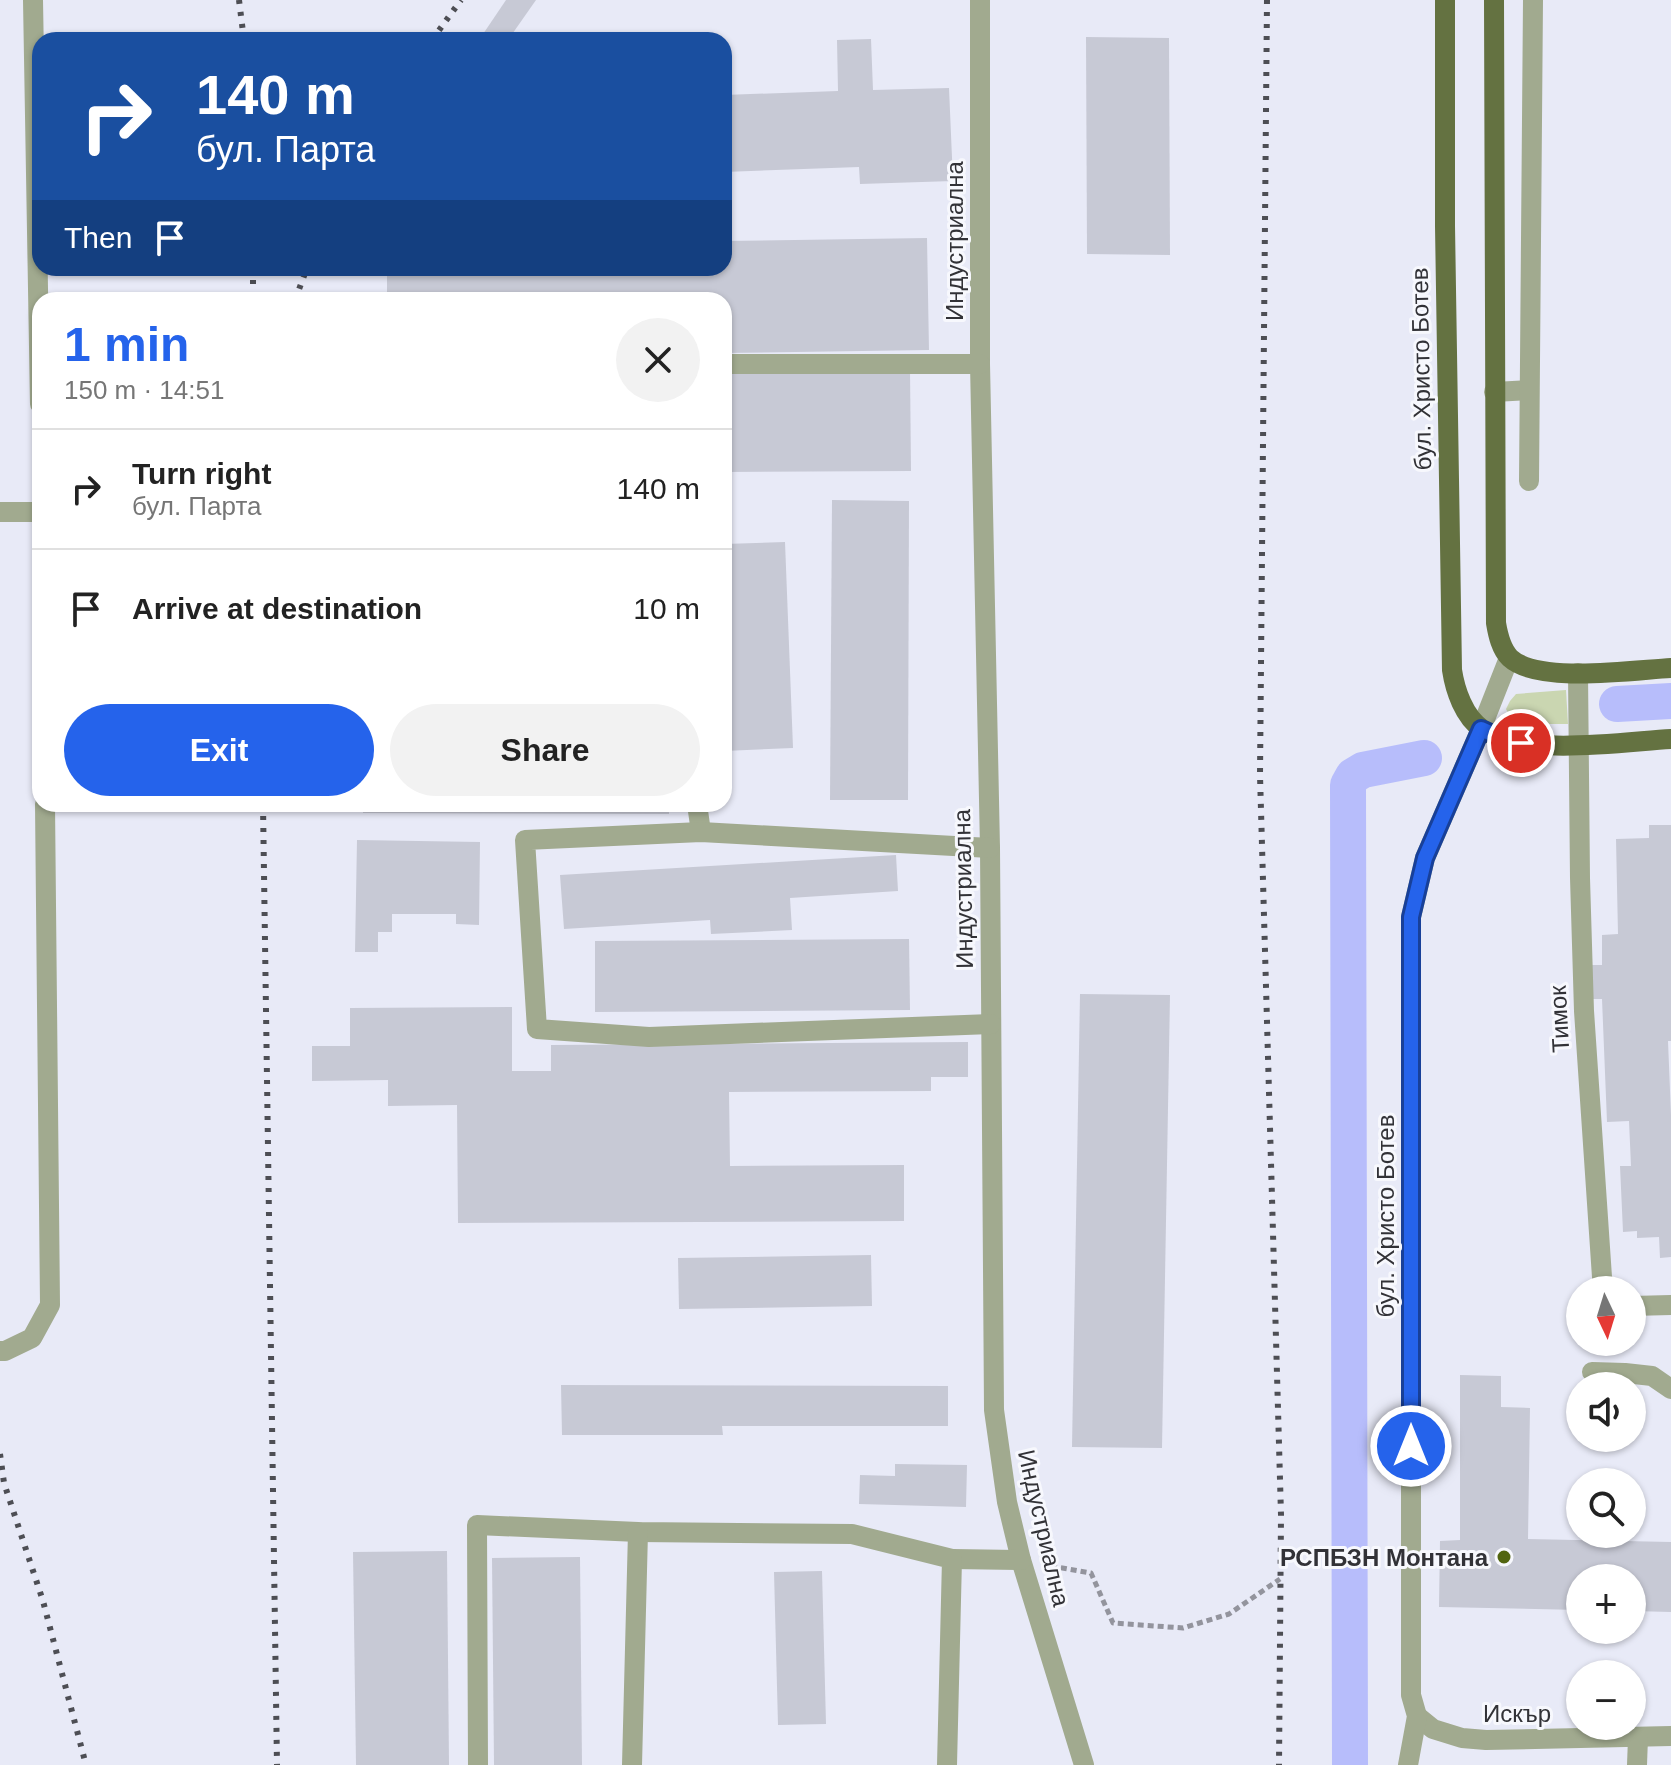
<!DOCTYPE html>
<meta charset="utf-8">
<style>
:root{--surface:#fff;--page:#f2f2f2;--text:#222;--muted:#767676;--line:#e0e0e0;--accent:#2563eb}
body{margin:0;font-family:Arial,sans-serif;background:var(--page);color:var(--text);height:100vh;display:flex;flex-direction:column;font-size:30px;white-space:nowrap}
*{box-sizing:border-box;margin:0}
p{font-size:26px;color:var(--muted)}
.icon{flex:none;width:44px;height:44px;fill:none;stroke:currentColor;stroke-width:2;stroke-linecap:round;stroke-linejoin:round}
.map{position:relative;flex:1;overflow:hidden}
.side{position:absolute;left:32px;top:292px;width:700px;height:520px;display:flex;flex-direction:column;background:var(--surface);border-radius:24px;box-shadow:0 2px 6px #0004}
.side>*{flex:none}
.banner{position:absolute;left:32px;top:32px;width:700px;height:244px;border-radius:24px;box-shadow:0 2px 6px #0004;background:#1a4fa0;color:#fff;overflow:hidden}
.needle{width:52px;rotate:176deg}
.tools{position:absolute;left:1566px;top:1276px;display:grid;gap:16px}
.tools a{display:grid;place-items:center;width:80px;height:80px;border-radius:50%;background:var(--surface);box-shadow:0 2px 6px #0004;font-size:40px}
.pin{position:absolute;display:grid;place-items:center;width:68px;height:68px;color:#fff;margin:-34px;border:4px solid #fff;border-radius:50%;box-shadow:0 2px 8px #0007}
.me{position:absolute;width:88px;margin:-44px;rotate:0deg;stroke-linejoin:round;filter:drop-shadow(0 0 6px #0008)}
.turn{display:flex;align-items:center;gap:28px;height:168px;padding:0 32px;font-size:36px}
.turn .icon{width:104px;height:104px;stroke-width:2.5}
.turn b{display:block;font-size:56px;line-height:68px}
.then{display:flex;align-items:center;height:76px;padding:0 32px;background:#0003;gap:16px;font-size:30px}
.round{display:grid;place-items:center;flex:none;width:84px;height:84px;border-radius:42px;background:var(--page)}
.summary{display:flex;align-items:center;justify-content:space-between;height:136px;padding:0 32px}
h1{font-size:48px;font-weight:700;line-height:60px;color:var(--accent)}
.button{display:flex;gap:16px;margin-top:auto;padding:16px 32px}
.button a{flex:1;height:92px;border-radius:48px;background:var(--accent);color:#fff;font-size:32px;font-weight:700;line-height:92px;text-align:center}
.button a+a{background:var(--page);color:var(--text)}
ul{padding:0;list-style:none}
li{display:flex;align-items:center;gap:24px;height:120px;padding:0 32px;border-top:2px solid var(--line)}
li div{flex:1}
li b{display:block;font-size:30px}
li em{font-style:normal}
.map>svg:first-child{display:block}
.green{fill:#cad6b1}
.lines{fill:none;stroke-linecap:round;stroke-linejoin:round}
.canal{stroke:#b7bdfb;stroke-width:36}
.building{fill:#c7c9d5}
.path{stroke:#93949d;stroke-width:5;stroke-dasharray:6 4;stroke-linecap:butt}
.minor{stroke:#a1aa8f;stroke-width:20}
.major{stroke:#647241;stroke-width:20}
.rail{stroke:#4d4e54;stroke-width:6;stroke-dasharray:4 8;stroke-linecap:butt}
.route-casing{stroke:#184099;stroke-width:20}
.route{stroke:#2563eb;stroke-width:14}
.poi-dot{fill:#526510;stroke:#f7f8fd;stroke-width:3}
.labels{text-anchor:middle;dominant-baseline:central;stroke-width:6;stroke-linejoin:round;paint-order:stroke}
.street-label{font-size:24px;fill:#323237;stroke:#f7f8fd}
.poi-label{font-size:24px;font-weight:bold;fill:#323237;stroke:#f7f8fd;text-anchor:end}
</style>
<div class="map">
<svg width="1671" height="1765" viewBox="0 0 1671 1765">
<rect width="100%" height="100%" fill="#e8eaf7"/>
<!-- green -->
<polygon class="green" points="1566,690 1568,724 1518,724 1511,719 1506,709 1510,701 1516,694"/>
<g class="lines">
<!-- canal -->
<g class="canal">
<polyline points="1617,704 1671,701"/>
<polyline points="1350,1765 1348,785 1353,776 1363,770 1424,758"/>
</g>
</g>
<!-- building -->
<g class="building">
<polygon points="506,0 536,0 508,40 479,40"/>
<polygon points="1086,37 1169,38 1170,255 1087,254"/>
<polygon points="871,39 873,90 949,88 953,181 860,184 859,167 724,172 724,95 838,91 837,40"/>
<polygon points="927,238 929,350 724,353 724,300 387,300 387,268 724,268 724,241"/>
<polygon points="910,370 911,471 724,472 724,372"/>
<polygon points="832,500 909,501 908,800 830,800"/>
<polygon points="785,542 793,748 724,751 724,544"/>
<polygon points="363,804 669,804 669,814 363,813"/>
<polygon points="1649,825 1671,825 1671,1041 1668,1041 1671,1115 1671,1257 1660,1258 1659,1237 1637,1238 1637,1231 1623,1232 1620,1166 1631,1166 1629,1121 1607,1122 1602,999 1591,999 1590,965 1602,965 1602,935 1618,934 1616,839 1649,838"/>
<polygon points="357,840 480,842 479,925 456,924 456,914 392,914 392,932 378,932 378,952 355,952"/>
<polygon points="896,855 898,891 790,898 792,930 711,934 710,920 564,929 560,875"/>
<polygon points="909,939 910,1010 595,1012 595,941"/>
<polygon points="1080,994 1170,995 1162,1448 1072,1447"/>
<polygon points="512,1007 512,1071 551,1071 551,1045 968,1042 968,1077 931,1077 931,1091 729,1092 730,1166 904,1165 904,1221 458,1223 457,1105 388,1106 388,1080 312,1081 312,1046 350,1046 350,1008"/>
<polygon points="871,1255 872,1306 679,1309 678,1258"/>
<polygon points="1460,1375 1501,1376 1501,1407 1530,1408 1528,1539 1671,1542 1671,1612 1632,1611 1632,1578 1580,1578 1580,1610 1439,1607 1440,1541 1460,1540"/>
<polygon points="561,1385 948,1386 948,1426 722,1426 723,1435 562,1435"/>
<polygon points="895,1464 967,1465 966,1507 859,1504 860,1475 895,1476"/>
<polygon points="447,1551 449,1765 356,1765 353,1552"/>
<polygon points="580,1557 582,1765 494,1765 492,1558"/>
<polygon points="822,1571 826,1724 778,1725 774,1572"/>
</g>
<g class="lines">
<!-- path -->
<polyline class="path" points="1051,1566 1091,1573 1113,1623 1183,1628 1229,1614 1280,1579"/>
<!-- minor -->
<g class="minor">
<polyline points="33,0 40,404"/>
<polyline points="980,0 980,364 990,848 994,1410 1007,1502 1021,1560 1084,1765"/>
<polyline points="724,364 980,364"/>
<polyline points="1494,392 1529,390"/>
<polyline points="1529,481 1533,0"/>
<polyline points="0,512 40,512"/>
<polyline points="1578,673 1580,878 1584,1011 1602,1277 1605,1290"/>
<polyline points="697,804 701,832"/>
<polyline points="990,848 701,832 525,840 537,1029 649,1037 991,1024"/>
<polyline points="1632,1306 1671,1305"/>
<polyline points="0,1351 5,1351 32,1338 50,1305 45,804"/>
<polyline points="1592,1372 1625,1373 1652,1376 1671,1389"/>
<polyline points="952,1559 1021,1560"/>
<polyline points="1417,1716 1433,1729 1462,1738 1486,1740 1671,1736"/>
<polyline points="478,1765 477,1525 638,1532 852,1534 952,1559 947,1765"/>
<polyline points="632,1765 638,1532"/>
<polyline points="1408,1765 1417,1716 1411,1695 1411,917 1425,858 1481,729 1509,658"/>
<polyline points="1637,1765 1638,1738"/>
</g>
<!-- major -->
<g class="major">
<path d="M 1445,0 L 1445,226 L 1452,670 C 1455,690 1464,717 1482,729 C 1524,757 1621,742 1671,739"/>
<path d="M 1494,0 L 1496,623 C 1498,635 1501,649 1510,658 C 1538,684 1634,670 1671,668"/>
</g>
<!-- rail -->
<g class="rail">
<polyline points="239,0 244,40"/>
<polyline points="1267,0 1260,775 1281,1515 1279,1765"/>
<polyline points="432,40 461,0"/>
<polyline points="253,268 253,300"/>
<polyline points="295,300 307,268"/>
<polyline points="263,804 277,1765"/>
<polyline points="0,1454 4,1483 43,1601 86,1765"/>
</g>
</g>
<g class="lines">
<!-- route casing -->
<g class="route-casing">
<polyline id="route" points="1411,1446 1411,917 1425,858 1481,729 1508,741 1521,743"/>
</g>
<!-- route -->
<use href="#route" class="route"/>
</g>
<!-- markers -->
<circle class="poi-dot" cx="1504" cy="1557" r="8"/>
<g class="labels">
<!-- street labels -->
<g class="street-label">
<text transform="translate(954 241) rotate(-90)">Индустриална</text>
<text transform="translate(1421 369) rotate(-91)">бул. Христо Ботев</text>
<text transform="translate(963 889) rotate(-91)">Индустриална</text>
<text transform="translate(1559 1019) rotate(-93)">Тимок</text>
<text transform="translate(1385 1216) rotate(-90)">бул. Христо Ботев</text>
<text transform="translate(1044 1528) rotate(77)">Индустриална</text>
<text x="1517" y="1713">Искър</text>
</g>
<!-- poi labels -->
<g class="poi-label">
<text x="1488" y="1557">РСПБЗН Монтана</text>
</g>
</g>
</svg>
<div class="tools">
<a><svg class="needle" viewBox="-14 -14 28 28"><path d="M0-13l5 13h-10z" fill="#e53935"/><path d="M0 13l5-13h-10z" fill="#767676"/></svg></a>
<a><svg class="icon" aria-label="sound" viewBox="0 0 24 24"><path d="M4 9h4l5-4v14l-5-4H4zM17 9q2 3 0 6"/></svg></a>
<a><svg class="icon" aria-label="search" viewBox="0 0 24 24"><circle cx="10" cy="10" r="6"/><path d="M15 15l6 6"/></svg></a>
<a>+</a>
<a>−</a>
</div>
<div class="pin" style="left:1521px;top:743px;background:#d93025"><svg class="icon" aria-label="arrive" viewBox="0 0 24 24"><path d="M6 21V4h12l-3 4 3 4H6"/></svg></div>
<svg class="me" style="left:1411px;top:1446px" viewBox="-20 -20 40 40"><circle r="17" fill="#2563eb" stroke="#fff" stroke-width="3"/><path d="M0-11L8 9 0 5-8 9z" fill="#fff"/></svg>
<div class="banner">
<div class="turn"><svg class="icon" aria-label="right" viewBox="0 0 24 24"><path d="M7 20v-9h11M14 6l5 5-5 5"/></svg><div><b>140 m</b>бул. Парта</div></div>
<div class="then">Then<svg class="icon" aria-label="arrive" viewBox="0 0 24 24"><path d="M6 21V4h12l-3 4 3 4H6"/></svg></div>
</div>
<section class="side">
<div class="summary"><div><h1>1 min</h1><p>150 m · 14:51</p></div><a class="round"><svg class="icon" aria-label="close" viewBox="0 0 24 24"><path d="M6 6l12 12M18 6L6 18"/></svg></a></div>
<ul>
<li><svg class="icon" aria-label="right" viewBox="0 0 24 24"><path d="M7 20v-9h11M14 6l5 5-5 5"/></svg><div><b>Turn right</b><p>бул. Парта</p></div><em>140 m</em></li>
<li><svg class="icon" aria-label="arrive" viewBox="0 0 24 24"><path d="M6 21V4h12l-3 4 3 4H6"/></svg><div><b>Arrive at destination</b></div><em>10 m</em></li>
</ul>
<div class="button"><a>Exit</a><a>Share</a></div>
</section>
</div>
